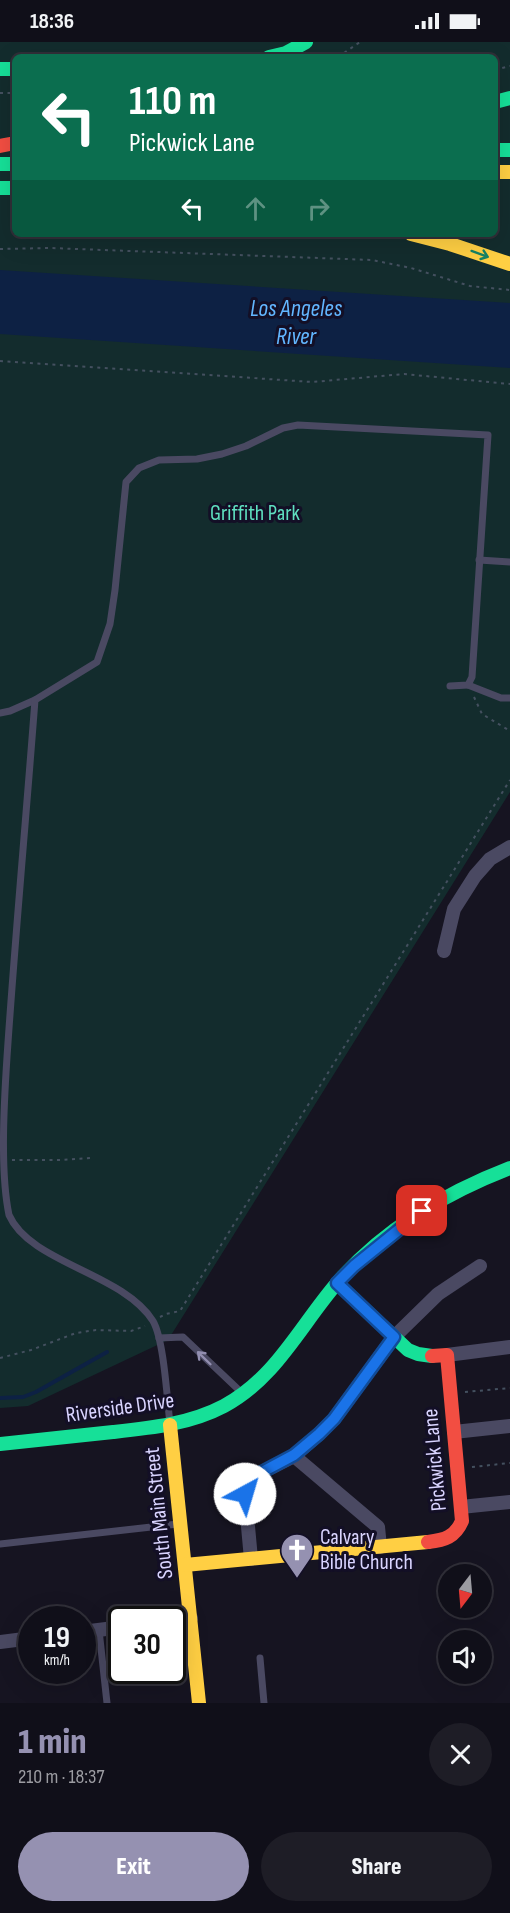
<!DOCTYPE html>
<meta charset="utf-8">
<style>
:root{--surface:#100f19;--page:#1e1d26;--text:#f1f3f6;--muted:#9c9ca2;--line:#302f38;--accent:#9591b1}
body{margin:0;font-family:"Sofia Sans Condensed",sans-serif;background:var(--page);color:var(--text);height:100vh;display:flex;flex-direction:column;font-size:22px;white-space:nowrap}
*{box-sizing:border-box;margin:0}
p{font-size:20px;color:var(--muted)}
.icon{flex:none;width:33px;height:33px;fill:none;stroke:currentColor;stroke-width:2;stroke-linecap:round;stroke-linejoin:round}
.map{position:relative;height:1661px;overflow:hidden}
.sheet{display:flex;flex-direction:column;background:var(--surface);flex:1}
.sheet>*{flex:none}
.hud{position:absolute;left:12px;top:12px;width:486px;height:183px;border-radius:9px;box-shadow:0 6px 24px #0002,0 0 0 2px var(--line);background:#0b6e4f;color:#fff;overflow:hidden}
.needle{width:39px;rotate:196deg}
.fabs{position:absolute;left:438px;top:1522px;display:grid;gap:12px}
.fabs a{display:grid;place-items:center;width:54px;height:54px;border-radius:50%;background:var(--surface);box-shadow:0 6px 24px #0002,0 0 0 2px var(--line);font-size:30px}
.speed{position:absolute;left:18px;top:1564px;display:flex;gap:12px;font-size:30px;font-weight:700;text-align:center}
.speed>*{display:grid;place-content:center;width:78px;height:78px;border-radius:50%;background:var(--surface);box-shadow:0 6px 24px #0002,0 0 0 2px var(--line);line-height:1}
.speed small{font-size:15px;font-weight:400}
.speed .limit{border:3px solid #111;border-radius:9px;background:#fff;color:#111}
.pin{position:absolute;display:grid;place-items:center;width:51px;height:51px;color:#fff;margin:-26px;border-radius:12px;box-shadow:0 3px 9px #0006}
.me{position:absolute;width:66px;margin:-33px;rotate:39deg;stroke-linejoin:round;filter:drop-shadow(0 0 4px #0008)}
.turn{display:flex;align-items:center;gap:21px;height:126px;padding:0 18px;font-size:27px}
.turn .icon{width:78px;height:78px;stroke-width:2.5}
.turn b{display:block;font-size:42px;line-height:51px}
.lanes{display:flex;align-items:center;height:57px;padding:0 18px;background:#0003;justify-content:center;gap:30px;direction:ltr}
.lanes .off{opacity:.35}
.round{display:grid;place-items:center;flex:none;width:63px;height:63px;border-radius:32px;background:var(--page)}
.overview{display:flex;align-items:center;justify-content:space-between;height:102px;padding:0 18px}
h1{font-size:36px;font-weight:800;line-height:45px;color:var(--accent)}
.button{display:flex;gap:12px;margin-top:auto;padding:12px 18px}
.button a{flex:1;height:69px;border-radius:36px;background:var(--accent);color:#fff;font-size:24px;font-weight:800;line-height:69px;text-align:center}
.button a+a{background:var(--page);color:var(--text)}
.status{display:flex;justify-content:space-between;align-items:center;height:42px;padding:0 30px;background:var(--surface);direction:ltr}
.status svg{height:16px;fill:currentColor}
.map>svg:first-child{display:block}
.park{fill:#132c2d;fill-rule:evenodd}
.water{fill:#0d2144}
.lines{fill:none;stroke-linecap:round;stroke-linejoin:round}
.stream{stroke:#0d2144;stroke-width:4}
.path{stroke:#44505f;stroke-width:2;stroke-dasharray:3 4.5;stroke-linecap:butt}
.lane{stroke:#4a4962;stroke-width:7}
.street{stroke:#4a4962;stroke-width:14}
.fast{stroke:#16e098;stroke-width:14}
.slow{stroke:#ffcf43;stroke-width:14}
.jam{stroke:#f24e42;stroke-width:14}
.oneway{stroke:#158265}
.oneway2{stroke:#928eb0}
.route-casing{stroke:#114b97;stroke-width:15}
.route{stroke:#1a73e8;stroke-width:10}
.labels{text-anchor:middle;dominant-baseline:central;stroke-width:6;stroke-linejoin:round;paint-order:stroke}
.park-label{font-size:22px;fill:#5fe0c0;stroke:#130f26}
.street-label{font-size:22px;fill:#d9d4ff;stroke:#130f26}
.poi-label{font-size:22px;fill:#d9d4ff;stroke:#130f26;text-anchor:start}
.water-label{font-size:24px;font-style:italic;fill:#62b6ff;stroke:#130f26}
</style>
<div class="status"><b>18:36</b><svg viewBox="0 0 49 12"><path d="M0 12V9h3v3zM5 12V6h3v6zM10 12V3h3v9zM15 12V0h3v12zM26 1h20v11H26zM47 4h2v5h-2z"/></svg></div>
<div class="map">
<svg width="510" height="1661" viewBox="0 0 510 1661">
<rect width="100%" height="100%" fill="#161421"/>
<!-- park -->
<path class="park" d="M 0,0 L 510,0 L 510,750 L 168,1298 L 28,1364 L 0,1366 ZM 15,15 L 495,15 L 495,192 L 15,192 Z"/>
<!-- water -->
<polygon class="water" points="0,228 510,261 510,326 0,292"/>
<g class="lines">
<!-- stream -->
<polyline class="stream" points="0,1356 23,1355 36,1350 107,1310"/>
<!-- path -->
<g class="path">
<polyline points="338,15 360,0"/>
<polyline points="495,28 510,24"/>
<polyline points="0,51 15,51"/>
<polyline points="0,207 50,206 372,218 411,226 470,244 510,248"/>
<polyline points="0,319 312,340 404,332 510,342"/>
<polyline points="474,655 482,672 510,689"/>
<polyline points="12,1118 62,1118 90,1116"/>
<polyline points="160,1275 166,1272 180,1269 510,738"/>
<polyline points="0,1316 31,1308 76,1291 96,1288 131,1289 145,1284"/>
<polyline points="465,1350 510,1346"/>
<polyline points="472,1425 510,1421"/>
<polyline points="451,1637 486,1634"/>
</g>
<!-- lane -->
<g class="lane">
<polyline points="479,518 510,520"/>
<polyline points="468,643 501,656 510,656"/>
<polyline points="0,671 10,669 35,658"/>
<polyline points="159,1296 183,1295 241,1350"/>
<path d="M 170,1382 C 167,1357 164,1298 153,1279 C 123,1231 30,1221 9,1173 C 0,1130 4,1061 7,1015 C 15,896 26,777 35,658 L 97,620 L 110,582 L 115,548 L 126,440 L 139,426 L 159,418 L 197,417 L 222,412 L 246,404 L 283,386 L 298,383 L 488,393 L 472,635 L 468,643 L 450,644"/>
<polyline points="0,1502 178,1482"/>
<polyline points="99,1588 107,1661"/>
<polyline points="260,1616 264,1661"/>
</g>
<!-- street -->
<g class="street">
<polyline points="444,909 454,867 475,834 490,817 510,805"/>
<polyline points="447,1313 510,1305"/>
<polyline points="454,1390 510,1384"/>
<polyline points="294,1414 378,1485 380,1505"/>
<polyline points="461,1465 510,1460"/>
<polyline points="251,1517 245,1452 246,1444 249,1437 294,1414 319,1392 334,1377 394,1295 438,1252 480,1224"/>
<polyline points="172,1579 191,1576"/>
<polyline points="82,1590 122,1585"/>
<polyline points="0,1600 32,1596"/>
</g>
<!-- fast -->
<g class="fast">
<polyline points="269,15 286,11 306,0"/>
<polyline points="0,27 15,27"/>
<polyline points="495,60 510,56"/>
<polyline points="495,108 510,108"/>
<polyline points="0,122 15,122"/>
<polyline points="0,146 15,146"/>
<polyline points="337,1241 408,1308 418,1312 432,1314"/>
<path d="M 0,1402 C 38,1398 76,1394 113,1390 C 151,1386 190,1382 224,1364 C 276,1336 300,1284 337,1241 C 383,1188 445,1151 510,1126"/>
</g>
<!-- slow -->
<g class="slow">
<polyline points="495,130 510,130"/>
<polyline points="411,192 450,202 510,222"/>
<polyline points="170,1383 199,1661"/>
<polyline points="185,1523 428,1500"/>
</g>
<!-- jam -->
<g class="jam">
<polyline points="0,104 15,101"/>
<path d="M 428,1500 C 445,1498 455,1495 462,1479 L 447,1313 L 432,1314"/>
</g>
</g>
<!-- one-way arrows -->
<defs><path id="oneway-shaft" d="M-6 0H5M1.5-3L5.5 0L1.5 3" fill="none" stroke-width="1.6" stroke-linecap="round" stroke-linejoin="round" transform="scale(1.5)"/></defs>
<use class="oneway" href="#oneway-shaft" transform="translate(480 212) rotate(20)"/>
<use class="oneway2" href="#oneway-shaft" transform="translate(204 1316) rotate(-136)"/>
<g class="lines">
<!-- route casing -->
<g class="route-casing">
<polyline id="route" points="245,1452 246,1444 249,1437 294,1413 319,1392 334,1377 394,1295 337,1241 354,1224 422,1169"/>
</g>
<!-- route -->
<use href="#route" class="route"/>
</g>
<!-- icons -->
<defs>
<g id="church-pin" transform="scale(1.725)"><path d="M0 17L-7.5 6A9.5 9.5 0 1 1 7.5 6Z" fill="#9591b1" stroke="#130f26"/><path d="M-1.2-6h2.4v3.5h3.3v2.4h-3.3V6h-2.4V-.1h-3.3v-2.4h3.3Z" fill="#fff"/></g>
</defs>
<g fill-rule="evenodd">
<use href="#church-pin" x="297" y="1508"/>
</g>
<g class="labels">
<!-- park labels -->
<g class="park-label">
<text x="255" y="471">Griffith Park</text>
</g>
<!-- street labels -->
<g class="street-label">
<text transform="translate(120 1366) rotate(-8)">Riverside Drive</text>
<text transform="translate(435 1418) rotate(-95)">Pickwick Lane</text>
<text transform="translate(159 1471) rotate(-96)">South Main Street</text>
</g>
<!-- poi labels -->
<g class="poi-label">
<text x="320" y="1495">Calvary<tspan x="320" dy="25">Bible Church</tspan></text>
</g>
<!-- water labels -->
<g class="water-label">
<text x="296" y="266">Los Angeles<tspan x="296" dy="28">River</tspan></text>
</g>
</g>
</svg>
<div class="fabs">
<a><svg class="needle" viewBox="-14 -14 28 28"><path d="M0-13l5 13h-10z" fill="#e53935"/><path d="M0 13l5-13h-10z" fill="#9c9ca2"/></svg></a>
<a><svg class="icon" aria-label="sound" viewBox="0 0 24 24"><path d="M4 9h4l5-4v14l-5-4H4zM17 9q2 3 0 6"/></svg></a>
</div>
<div class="speed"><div>19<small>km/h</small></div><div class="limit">30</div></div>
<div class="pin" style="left:422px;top:1169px;background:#d93025"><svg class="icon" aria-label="arrive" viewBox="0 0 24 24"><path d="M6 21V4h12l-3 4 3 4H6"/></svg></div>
<svg class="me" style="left:245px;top:1452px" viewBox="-20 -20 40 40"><circle r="19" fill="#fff"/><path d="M0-13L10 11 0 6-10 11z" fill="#1a73e8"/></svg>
<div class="hud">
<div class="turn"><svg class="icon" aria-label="left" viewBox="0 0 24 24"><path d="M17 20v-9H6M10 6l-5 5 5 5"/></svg><div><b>110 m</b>Pickwick Lane</div></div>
<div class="lanes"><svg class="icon" aria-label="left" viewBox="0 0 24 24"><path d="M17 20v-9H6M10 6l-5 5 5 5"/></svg><svg class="icon off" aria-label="ahead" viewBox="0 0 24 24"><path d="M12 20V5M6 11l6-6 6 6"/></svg><svg class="icon off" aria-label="right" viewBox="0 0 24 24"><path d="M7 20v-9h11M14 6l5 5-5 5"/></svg></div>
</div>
</div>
<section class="sheet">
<div class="overview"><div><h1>1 min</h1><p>210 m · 18:37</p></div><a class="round"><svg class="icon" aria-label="close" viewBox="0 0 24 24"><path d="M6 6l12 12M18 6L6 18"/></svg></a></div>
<div class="button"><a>Exit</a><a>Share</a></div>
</section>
